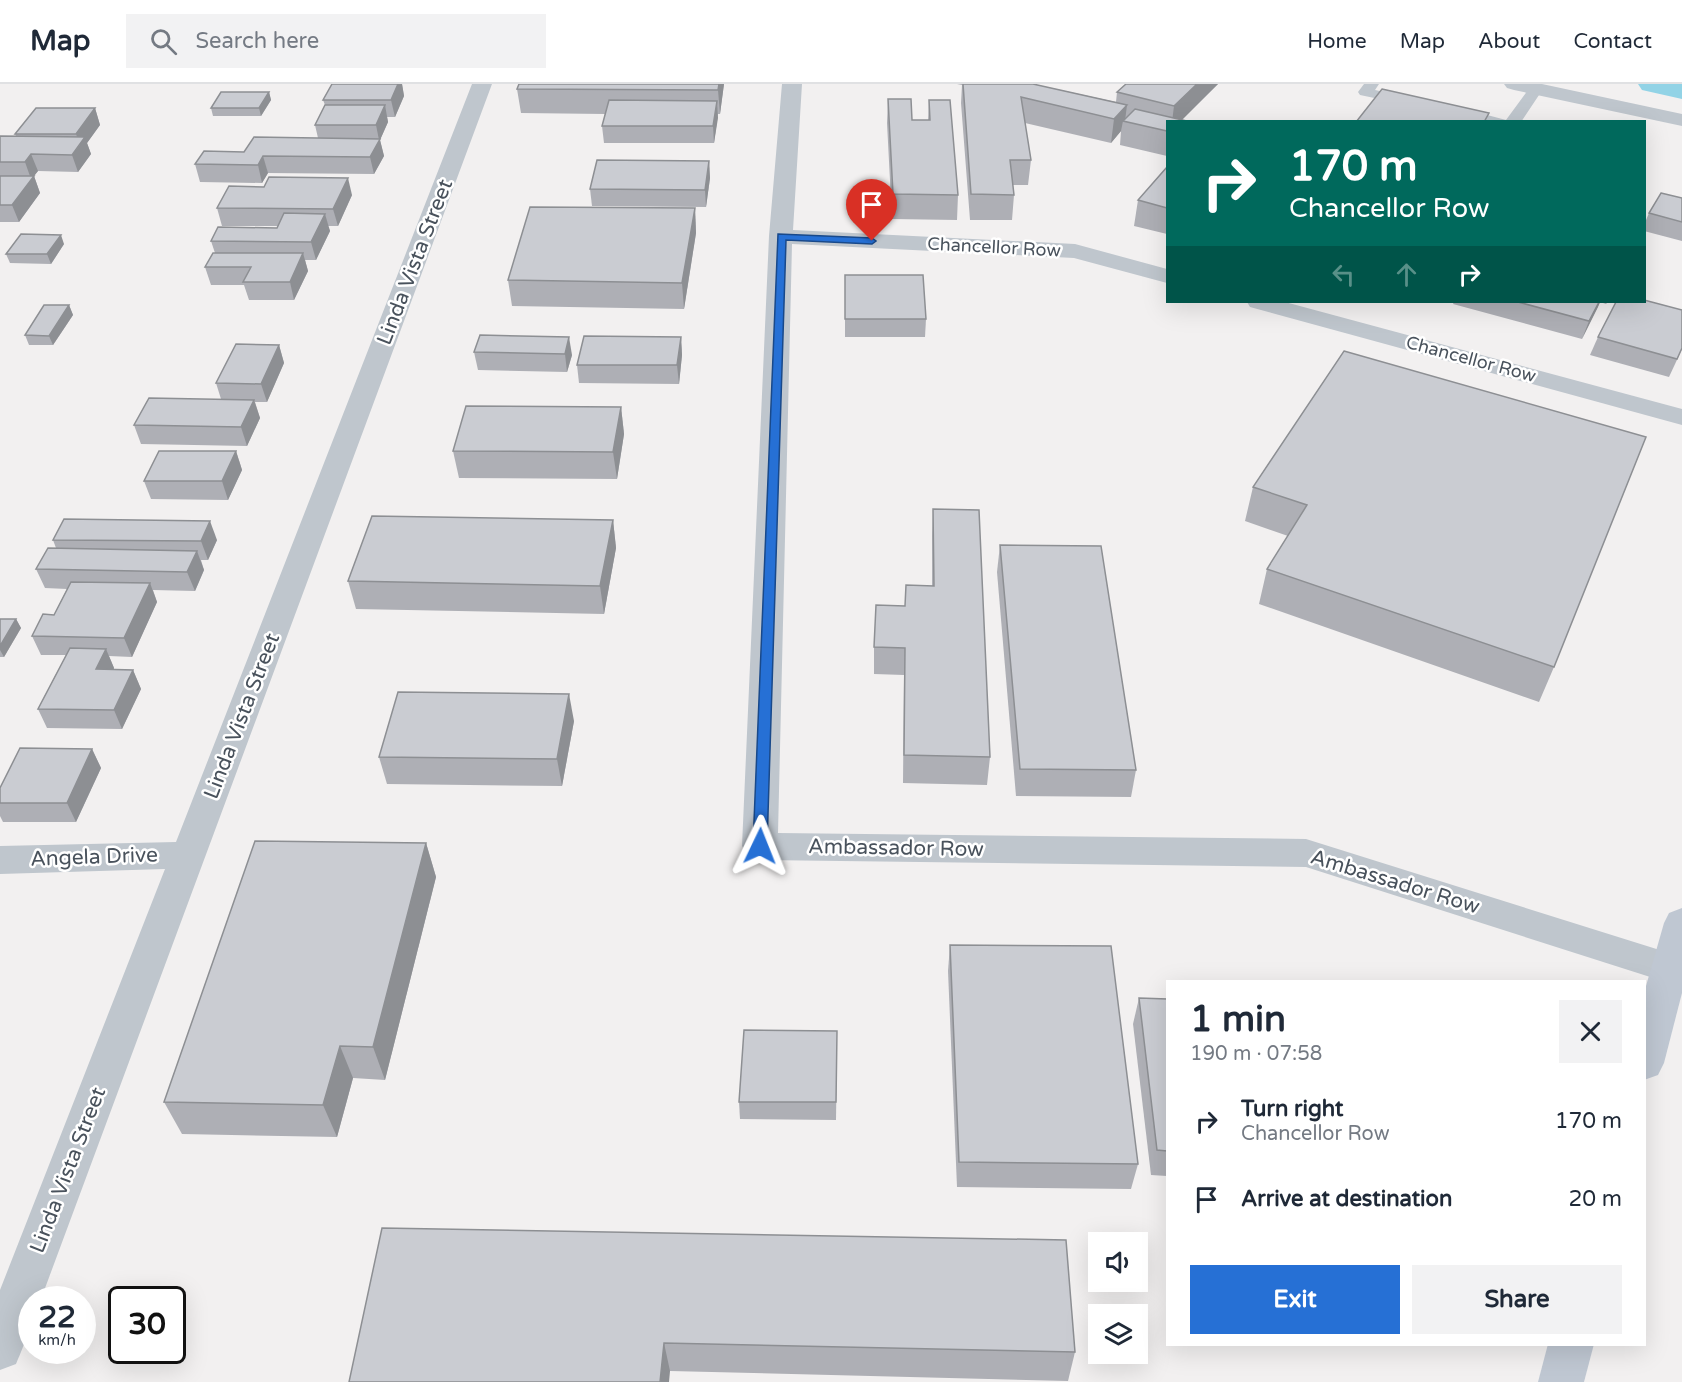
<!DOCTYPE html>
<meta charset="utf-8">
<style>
:root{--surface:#fff;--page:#f2f2f3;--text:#1f2937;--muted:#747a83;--line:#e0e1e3;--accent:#2670d5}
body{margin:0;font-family:"Varela Round",sans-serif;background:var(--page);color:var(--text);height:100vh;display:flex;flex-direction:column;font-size:22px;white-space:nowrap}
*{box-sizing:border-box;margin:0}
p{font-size:20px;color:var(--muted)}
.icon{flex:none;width:33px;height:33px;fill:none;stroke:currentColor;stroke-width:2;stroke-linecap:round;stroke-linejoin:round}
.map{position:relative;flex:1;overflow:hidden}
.panel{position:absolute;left:1166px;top:896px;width:480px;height:366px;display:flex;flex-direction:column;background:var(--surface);border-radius:0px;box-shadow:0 6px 24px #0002}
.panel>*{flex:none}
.top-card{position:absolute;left:1166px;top:36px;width:480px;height:183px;border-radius:0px;box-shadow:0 6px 24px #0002;background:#00695c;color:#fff;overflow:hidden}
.buttons{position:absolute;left:1088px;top:1148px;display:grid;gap:12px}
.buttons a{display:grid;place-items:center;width:60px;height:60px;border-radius:0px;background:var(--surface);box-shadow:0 6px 24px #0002;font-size:30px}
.speed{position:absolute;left:18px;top:1202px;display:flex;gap:12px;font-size:30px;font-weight:700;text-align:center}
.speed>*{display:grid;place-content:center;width:78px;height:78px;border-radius:50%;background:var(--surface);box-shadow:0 6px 24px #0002;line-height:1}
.speed small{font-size:15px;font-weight:400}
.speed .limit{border:3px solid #111;border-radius:9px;background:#fff;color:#111}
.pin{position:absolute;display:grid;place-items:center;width:51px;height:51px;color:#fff;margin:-62px -26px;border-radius:50% 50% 50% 0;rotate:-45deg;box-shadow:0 0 6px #0007}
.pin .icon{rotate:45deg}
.me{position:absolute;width:66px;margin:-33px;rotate:2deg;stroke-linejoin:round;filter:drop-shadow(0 0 4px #0008)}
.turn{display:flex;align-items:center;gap:21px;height:126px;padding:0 24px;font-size:27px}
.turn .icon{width:78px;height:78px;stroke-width:2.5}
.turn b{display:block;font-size:42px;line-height:51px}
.lanes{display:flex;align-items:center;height:57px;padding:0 24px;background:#0003;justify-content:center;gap:30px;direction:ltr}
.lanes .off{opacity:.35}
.round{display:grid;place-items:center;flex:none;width:63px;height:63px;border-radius:0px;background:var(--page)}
.overview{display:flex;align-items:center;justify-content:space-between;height:102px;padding:0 24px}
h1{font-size:36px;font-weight:800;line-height:45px}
.primary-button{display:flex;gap:12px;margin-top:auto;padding:12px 24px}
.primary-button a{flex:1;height:69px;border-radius:0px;background:var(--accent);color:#fff;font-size:24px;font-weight:800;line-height:69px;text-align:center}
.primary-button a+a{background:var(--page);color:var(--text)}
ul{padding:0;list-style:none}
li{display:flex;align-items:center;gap:18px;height:78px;padding:0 24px}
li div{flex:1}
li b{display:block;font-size:22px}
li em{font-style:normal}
header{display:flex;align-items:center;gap:36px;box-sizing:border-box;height:84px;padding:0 30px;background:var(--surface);border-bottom:2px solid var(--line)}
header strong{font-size:28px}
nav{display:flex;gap:33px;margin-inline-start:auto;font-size:21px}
.search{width:420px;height:54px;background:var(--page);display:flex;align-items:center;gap:15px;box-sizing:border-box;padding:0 21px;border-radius:0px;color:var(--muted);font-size:22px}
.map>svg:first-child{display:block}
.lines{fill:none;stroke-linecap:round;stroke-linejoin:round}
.canal{fill:#92d3e6;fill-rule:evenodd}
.service{fill:#bfc6cd;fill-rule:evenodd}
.minor{fill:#bfc6cd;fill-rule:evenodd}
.tertiary{fill:#bfc6cd;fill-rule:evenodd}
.secondary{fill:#bfc7d2;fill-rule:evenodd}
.wall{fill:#aeafb5}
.shaded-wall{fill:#8d8f93}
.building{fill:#caccd2;stroke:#8d8f93;stroke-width:1.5}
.route{fill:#2670d5;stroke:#19498a;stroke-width:1.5}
.labels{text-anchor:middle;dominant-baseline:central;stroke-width:5;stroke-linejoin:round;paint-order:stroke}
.far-street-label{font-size:18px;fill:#49525c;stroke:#fff}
.street-label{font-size:21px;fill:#49525c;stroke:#fff}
</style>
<header>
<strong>Map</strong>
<div class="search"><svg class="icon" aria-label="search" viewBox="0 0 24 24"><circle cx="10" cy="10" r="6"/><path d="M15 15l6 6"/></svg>Search here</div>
<nav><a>Home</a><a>Map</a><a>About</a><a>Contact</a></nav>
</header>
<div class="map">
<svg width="1682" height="1298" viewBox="0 0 1682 1298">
<rect width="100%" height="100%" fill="#f2f0f0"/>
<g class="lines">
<!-- canal -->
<polygon class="canal" points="1638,0 1682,0 1682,15 1642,6"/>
<!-- service -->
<g class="service">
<polygon points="1364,0 1379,0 1375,6 1413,14 1415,17 1408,21 1360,11 1358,8"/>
<polygon points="1536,1 1543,5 1521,38 1478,38 1452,31 1449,28 1457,23 1506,36 1531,2"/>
</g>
<!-- minor -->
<g class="minor">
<path d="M 472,0 L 492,0 L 41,1215 L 32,1215 C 32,1243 27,1254 16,1280 L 0,1286 L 0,1206 L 165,785 L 0,790 L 0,762 L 176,758 Z"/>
<polygon points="782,0 802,0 793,146 1075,160 1167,185 1167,199 1074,174 792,160 778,749 1306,755 1682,873 1682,895 1669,899 1306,783 760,776 748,772 742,762 769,152"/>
<polygon points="1247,218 1285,218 1682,325 1682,341 1250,223"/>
</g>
<!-- tertiary -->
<polygon class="tertiary" points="1504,0 1542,0 1682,30 1682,42 1514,6 1507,4"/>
<!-- secondary -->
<g class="secondary">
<polygon points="1682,824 1682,909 1664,979 1658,991 1644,996 1644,909 1664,839 1669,829"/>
<polygon points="1548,1260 1594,1260 1584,1298 1538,1298"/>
</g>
</g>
<!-- wall -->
<g class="wall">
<polygon points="332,0 402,0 404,12 395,33 387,33 388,38 380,56 384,72 374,90 268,89 262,99 200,98 195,80 244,68 318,54 315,41 325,21 323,16"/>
<polygon points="724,0 720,30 718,30 714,59 604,59 602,42 605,30 521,29 517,5"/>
<polygon points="957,0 1033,0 1116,18 1117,8 1126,0 1218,0 1182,35 1167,38 1167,72 1120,61 1121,47 1111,59 1025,39 1031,76 1028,101 1013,101 1014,111 1012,136 970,136 961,19 962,1"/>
<polygon points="269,8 271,16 261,32 213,32 211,24"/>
<polygon points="888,15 912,36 928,36 929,16 958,111 957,136 892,135 887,39"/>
<polygon points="95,24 100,41 87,59 91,70 78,88 38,87 34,92 40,109 19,138 0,138 0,52 16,52 15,50"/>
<polygon points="709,77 710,94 706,123 592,122 590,105"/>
<polygon points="1167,83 1167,150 1134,142 1138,116"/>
<polygon points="352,111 338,142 328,142 330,147 316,176 305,176 308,187 294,216 249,216 244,201 211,201 205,183 215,169 211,157 277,144 278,142 222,142 217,124"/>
<polygon points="1682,114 1682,157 1644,147 1644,141 1649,129"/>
<polygon points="695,124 696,149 684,225 512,222 508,196"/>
<polygon points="64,160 51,180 10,179 6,170"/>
<polygon points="845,191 926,235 925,253 845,253"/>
<polygon points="1454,218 1608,218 1606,220 1600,218 1582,255 1453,220"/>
<polygon points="69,221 73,231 53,261 29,261 25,251"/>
<polygon points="480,251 572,271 567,288 478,286 474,268"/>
<polygon points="681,253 682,271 679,300 579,299 577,281"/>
<polygon points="1598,253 1682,265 1669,293 1590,271"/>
<polygon points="279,261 284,279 267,318 255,318 260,334 247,362 141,360 134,341 221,315 216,299"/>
<polygon points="1344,267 1554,583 1539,618 1259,520 1267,485 1288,452 1245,437 1253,403"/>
<polygon points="621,323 624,350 617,395 459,394 453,367"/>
<polygon points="236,367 242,386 228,416 151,415 144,397"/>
<polygon points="933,425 990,673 987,701 903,699 904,591 874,590 874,563 905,522 932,502 932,452"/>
<polygon points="613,436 616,464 604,530 356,525 348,497"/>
<polygon points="53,456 217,456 208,476 201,476 204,486 195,507 153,506 157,518 132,573 109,572 114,584 114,585 133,586 141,605 122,645 47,644 38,625 66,571 41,571 32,552 54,531 67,505 45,504 36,485 56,464"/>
<polygon points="1000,461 1136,686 1131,713 1016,712 997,488"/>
<polygon points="0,535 16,535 21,544 4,573 0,573"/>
<polygon points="574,637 562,702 387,700 379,673"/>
<polygon points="92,665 101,684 76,738 3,738 0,732 0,704"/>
<polygon points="426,759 436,793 385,996 353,994 337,1053 182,1050 164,1018"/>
<polygon points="950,861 1138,1080 1131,1105 957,1103 948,887"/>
<polygon points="1139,914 1167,915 1167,1092 1151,1091 1133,940"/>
<polygon points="837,965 836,1036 740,1035 739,1018"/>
<polygon points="382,1144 1075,1268 1068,1297 670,1287"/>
</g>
<!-- shaded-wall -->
<g class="shaded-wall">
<polygon points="398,0 402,0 404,12 395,33 391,16"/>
<polygon points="719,0 724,0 720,30 718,6"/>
<polygon points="1197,0 1218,0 1180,38 1172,38 1174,22"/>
<polygon points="269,8 271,16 261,32 259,24"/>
<polygon points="717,17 718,34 714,59 713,42"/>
<polygon points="385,21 388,38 380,56 384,72 374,90 370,73 379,56 376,41"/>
<polygon points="1127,21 1125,37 1123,37 1121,47 1111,59 1114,35"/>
<polygon points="95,24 100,41 87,59 91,70 78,88 72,71 80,61 76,50"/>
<polygon points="31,70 38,87 34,92 40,109 19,138 12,121 31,95 25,78"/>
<polygon points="263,72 268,89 262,99 258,81"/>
<polygon points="709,77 710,94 706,123 705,106"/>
<polygon points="348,94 352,111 338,142 333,125"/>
<polygon points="695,124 696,149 684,225 682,199"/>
<polygon points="325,130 330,147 316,176 311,158"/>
<polygon points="61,151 64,160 51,180 47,170"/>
<polygon points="303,169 308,187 294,216 290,198"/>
<polygon points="1599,218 1600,218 1598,223 1582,255 1589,237"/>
<polygon points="69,221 73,231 53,261 49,252"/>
<polygon points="569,253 572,271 567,288 565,270"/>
<polygon points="681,253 682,271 679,300 677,281"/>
<polygon points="279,261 284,279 267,318 261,300"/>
<polygon points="254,316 260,334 247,362 241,343"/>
<polygon points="621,323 624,350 617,395 613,368"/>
<polygon points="236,367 242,386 228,416 222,397"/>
<polygon points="613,436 616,464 604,530 600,502"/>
<polygon points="210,437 217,456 208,476 201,457"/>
<polygon points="197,467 204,486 195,507 187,488"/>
<polygon points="150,499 157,518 132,573 124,554"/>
<polygon points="16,535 21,544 4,573 0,566 0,562"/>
<polygon points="106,565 114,584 104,604 96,585"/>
<polygon points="133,586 141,605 122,645 114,626"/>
<polygon points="569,610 574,637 562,702 557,675"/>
<polygon points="92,665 101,684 76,738 67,719"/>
<polygon points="426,759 436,793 385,996 373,963"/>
<polygon points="340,962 353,994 337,1053 323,1021"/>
<polygon points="664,1259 670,1287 669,1298 660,1298"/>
</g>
<!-- building -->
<g class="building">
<polygon points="332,0 398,0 391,16 323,16"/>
<polygon points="519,0 719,0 718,6 517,5"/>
<polygon points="963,0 1033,0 1127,21 1114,35 1021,13 1031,76 1010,76 1014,111 971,110"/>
<polygon points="1126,0 1197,0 1174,22 1117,8"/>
<polygon points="1382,5 1489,29 1484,38 1356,38"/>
<polygon points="221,8 269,8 259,24 211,24"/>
<polygon points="888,15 911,15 912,36 930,36 929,16 950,16 958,111 893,110"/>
<polygon points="609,16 717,17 713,42 602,42"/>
<polygon points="325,21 385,21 376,41 315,41"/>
<polygon points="36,24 95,24 76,50 15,50"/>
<polygon points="1135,25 1191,38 1167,38 1167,47 1123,37"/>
<polygon points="0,52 85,53 72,71 31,70 25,78 0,78"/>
<polygon points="254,53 380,55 370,73 263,72 258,81 195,80 204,67 244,68"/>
<polygon points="597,76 709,77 705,106 590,105"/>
<polygon points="1167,83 1167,124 1138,116"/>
<polygon points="0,92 34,92 12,121 0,121"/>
<polygon points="269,93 348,94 333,125 217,124 229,102 264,103"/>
<polygon points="1661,109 1682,114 1682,138 1649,129"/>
<polygon points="530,123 695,124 682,199 508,196"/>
<polygon points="284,129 325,130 311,158 211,157 218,143 277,144"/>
<polygon points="21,150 61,151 47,170 6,170"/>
<polygon points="213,169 303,169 290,198 243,198 251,183 205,183"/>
<polygon points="845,191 923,191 926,235 845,235"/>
<polygon points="1644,216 1682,226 1682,264 1677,275 1598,253 1616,218 1644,218"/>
<polygon points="1518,218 1599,218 1589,237"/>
<polygon points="44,221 69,221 49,252 25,251"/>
<polygon points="480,251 569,253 565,270 474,268"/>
<polygon points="584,252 681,253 677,281 577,281"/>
<polygon points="236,260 279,261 261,300 216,299"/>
<polygon points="1344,267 1646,353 1554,583 1267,485 1307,421 1253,403"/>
<polygon points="149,314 254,316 241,343 134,341"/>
<polygon points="466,322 621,323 613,368 453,367"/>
<polygon points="159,367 236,367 222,397 144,397"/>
<polygon points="933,425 979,426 990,673 904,671 905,564 874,563 876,521 905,522 906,501 934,502"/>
<polygon points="372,432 613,436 600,502 348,497"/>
<polygon points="64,435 210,437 201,457 53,456"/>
<polygon points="1000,461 1101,462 1136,686 1020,685"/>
<polygon points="48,464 197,467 187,488 36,485"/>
<polygon points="71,498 150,499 124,554 32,552 43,530 54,531"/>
<polygon points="0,535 16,535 0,562"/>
<polygon points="70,564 106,565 96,585 133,586 114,626 38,625"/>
<polygon points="398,608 569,610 557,675 379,673"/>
<polygon points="20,664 92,665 67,719 0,719 0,704"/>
<polygon points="255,757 426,759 373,963 340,962 323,1021 164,1018"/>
<polygon points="950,861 1111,862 1138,1080 959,1078"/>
<polygon points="1139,914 1167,915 1167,1067 1157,1066"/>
<polygon points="744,946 837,947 836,1018 739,1018"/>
<polygon points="382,1144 1066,1156 1075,1268 664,1259 660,1298 349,1298"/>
</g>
<!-- route -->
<polygon class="route" points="778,150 872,154 876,157 872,160 786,156 767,762 765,766 755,766 753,762"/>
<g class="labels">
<!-- far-street labels -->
<g class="far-street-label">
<text transform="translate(994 163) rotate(3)">Chancellor Row</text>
<text transform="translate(1471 275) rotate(15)">Chancellor Row</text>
</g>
<!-- street labels -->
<g class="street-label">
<text transform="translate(415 178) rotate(-69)">Linda Vista Street</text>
<text transform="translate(242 632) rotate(-69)">Linda Vista Street</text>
<text transform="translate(896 764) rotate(1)">Ambassador Row</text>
<text transform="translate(94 773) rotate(-2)">Angela Drive</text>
<text transform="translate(1395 798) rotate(17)">Ambassador Row</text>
<text transform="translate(68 1086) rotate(-69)">Linda Vista Street</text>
</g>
</g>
</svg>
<div class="buttons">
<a><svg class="icon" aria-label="sound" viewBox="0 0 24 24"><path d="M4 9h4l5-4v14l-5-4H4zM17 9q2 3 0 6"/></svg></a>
<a><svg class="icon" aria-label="layers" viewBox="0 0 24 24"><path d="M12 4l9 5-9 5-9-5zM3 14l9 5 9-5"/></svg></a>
</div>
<div class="speed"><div>22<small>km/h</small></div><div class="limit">30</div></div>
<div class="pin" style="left:872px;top:157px;background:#d93025"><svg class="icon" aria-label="arrive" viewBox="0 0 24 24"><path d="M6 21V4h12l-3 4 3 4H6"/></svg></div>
<svg class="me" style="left:760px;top:762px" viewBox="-20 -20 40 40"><path d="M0-17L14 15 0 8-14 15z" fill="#2670d5" stroke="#fff" stroke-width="4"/></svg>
<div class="top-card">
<div class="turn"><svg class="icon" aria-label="right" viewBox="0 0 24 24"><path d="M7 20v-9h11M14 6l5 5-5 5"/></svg><div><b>170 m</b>Chancellor Row</div></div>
<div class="lanes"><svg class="icon off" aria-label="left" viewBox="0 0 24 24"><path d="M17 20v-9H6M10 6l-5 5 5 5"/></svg><svg class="icon off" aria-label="ahead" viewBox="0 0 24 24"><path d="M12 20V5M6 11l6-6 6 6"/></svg><svg class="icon" aria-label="right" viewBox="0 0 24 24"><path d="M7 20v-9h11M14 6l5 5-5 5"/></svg></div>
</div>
<section class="panel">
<div class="overview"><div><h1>1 min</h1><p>190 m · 07:58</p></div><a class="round"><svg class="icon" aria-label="close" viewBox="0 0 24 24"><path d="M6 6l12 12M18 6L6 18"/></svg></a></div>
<ul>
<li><svg class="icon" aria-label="right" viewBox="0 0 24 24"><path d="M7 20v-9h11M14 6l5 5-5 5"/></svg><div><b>Turn right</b><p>Chancellor Row</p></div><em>170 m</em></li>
<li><svg class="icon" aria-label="arrive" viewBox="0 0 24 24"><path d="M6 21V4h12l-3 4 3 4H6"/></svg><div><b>Arrive at destination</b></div><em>20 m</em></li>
</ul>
<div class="primary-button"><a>Exit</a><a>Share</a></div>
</section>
</div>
